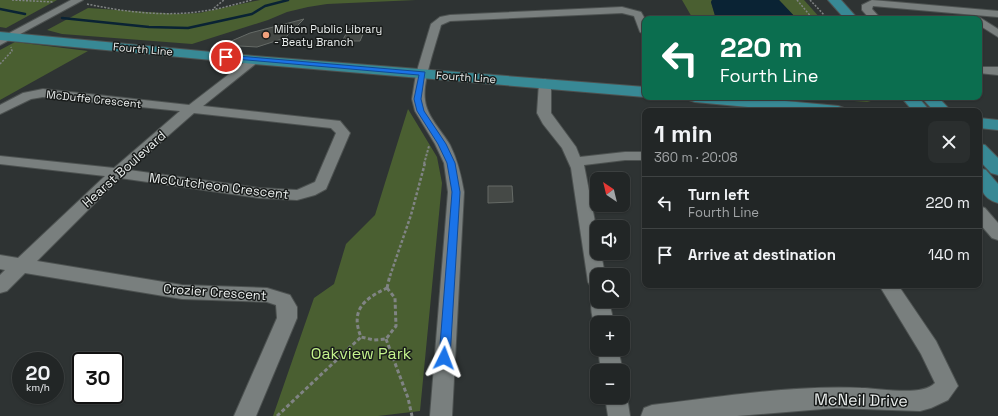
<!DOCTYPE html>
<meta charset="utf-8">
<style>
:root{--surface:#222626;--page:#2a2e2e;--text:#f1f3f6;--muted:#a2a5a7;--line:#3f4343}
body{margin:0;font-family:"Space Grotesk",sans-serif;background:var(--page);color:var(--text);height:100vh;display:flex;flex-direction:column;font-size:15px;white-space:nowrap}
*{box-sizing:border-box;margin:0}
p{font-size:13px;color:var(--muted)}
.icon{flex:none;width:22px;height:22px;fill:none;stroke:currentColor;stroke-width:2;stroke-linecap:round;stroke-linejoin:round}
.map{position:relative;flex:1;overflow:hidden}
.drawer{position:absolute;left:642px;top:108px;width:340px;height:180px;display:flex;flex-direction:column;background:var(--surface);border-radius:8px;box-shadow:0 1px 3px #0004,0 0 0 1px var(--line)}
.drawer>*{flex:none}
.guide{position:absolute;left:642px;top:16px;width:340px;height:84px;border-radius:8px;box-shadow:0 1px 3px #0004,0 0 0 1px var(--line);background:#0b6e4f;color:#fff;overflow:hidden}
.needle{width:26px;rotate:325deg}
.controls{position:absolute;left:590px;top:172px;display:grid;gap:8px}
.controls a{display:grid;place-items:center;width:40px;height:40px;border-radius:8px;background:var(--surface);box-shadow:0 1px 3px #0004,0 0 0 1px var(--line);font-size:20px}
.speed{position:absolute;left:12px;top:352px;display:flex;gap:8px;font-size:20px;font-weight:700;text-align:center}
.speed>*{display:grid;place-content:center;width:52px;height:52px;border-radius:50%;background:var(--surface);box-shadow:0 1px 3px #0004,0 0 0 1px var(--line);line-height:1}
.speed small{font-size:10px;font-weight:400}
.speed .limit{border:2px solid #111;border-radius:6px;background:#fff;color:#111}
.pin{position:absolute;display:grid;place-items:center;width:34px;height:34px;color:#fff;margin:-17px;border:2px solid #fff;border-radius:50%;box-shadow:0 1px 4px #0007}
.me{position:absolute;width:44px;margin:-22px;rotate:3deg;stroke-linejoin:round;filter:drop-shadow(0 0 3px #0008)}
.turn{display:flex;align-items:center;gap:14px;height:84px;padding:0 12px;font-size:18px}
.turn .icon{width:52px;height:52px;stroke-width:2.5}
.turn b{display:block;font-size:28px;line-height:34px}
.round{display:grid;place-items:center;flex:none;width:42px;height:42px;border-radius:8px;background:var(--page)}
.overview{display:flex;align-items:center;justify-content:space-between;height:68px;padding:0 12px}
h1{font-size:24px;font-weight:700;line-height:30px}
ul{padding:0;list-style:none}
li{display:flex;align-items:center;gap:12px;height:52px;padding:0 12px;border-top:1px solid var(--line)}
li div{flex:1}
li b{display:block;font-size:15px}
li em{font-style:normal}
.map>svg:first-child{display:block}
.green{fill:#4a5f31}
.water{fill:#0a2334}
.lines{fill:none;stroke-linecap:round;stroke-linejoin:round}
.stream{stroke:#0a2334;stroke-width:2.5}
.building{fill:#454946;stroke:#666b67}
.minor-casing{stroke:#4d5251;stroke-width:2}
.major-casing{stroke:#4d5251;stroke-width:2}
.path-far3{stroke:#808484;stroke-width:1.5;stroke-dasharray:2 1.5;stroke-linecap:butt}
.path-far2{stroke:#808484;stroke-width:2;stroke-dasharray:2.5 1.5;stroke-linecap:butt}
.path-far1{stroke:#808484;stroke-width:2.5;stroke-dasharray:3 2;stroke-linecap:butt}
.path{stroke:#808484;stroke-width:3;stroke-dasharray:4 2.5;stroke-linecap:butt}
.minor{fill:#797f7e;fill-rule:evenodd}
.major{fill:#388995;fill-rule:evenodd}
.route{fill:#1a73e8;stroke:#114b97}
.poi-dot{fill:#f1a17c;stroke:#181b1a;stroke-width:1.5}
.labels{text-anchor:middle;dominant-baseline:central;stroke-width:3;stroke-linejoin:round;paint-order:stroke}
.far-poi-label{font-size:11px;fill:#eaeeed;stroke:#181b1a;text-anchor:start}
.far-street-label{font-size:11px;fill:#eaeeed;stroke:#181b1a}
.street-label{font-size:13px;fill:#eaeeed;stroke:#181b1a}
.near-park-label{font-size:16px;fill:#c3f28c;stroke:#181b1a}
.near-street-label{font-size:16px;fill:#eaeeed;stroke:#181b1a}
</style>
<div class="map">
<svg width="998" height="416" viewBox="0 0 998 416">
<rect width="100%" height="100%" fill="#2e3333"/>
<!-- green -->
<g class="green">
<polygon points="0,0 57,0 6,28 0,27"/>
<polygon points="260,0 416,0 327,4 308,7 287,12 268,20 192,44 62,34 47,30 88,8 177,14 199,13"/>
<polygon points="682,0 712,0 711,2 716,19 693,19"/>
<polygon points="779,0 804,0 821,19 797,19"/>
<polygon points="15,42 88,51 0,100 0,50"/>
<polygon points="802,97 878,97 879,99 867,102"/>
<polygon points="408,109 437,157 442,183 420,411 378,416 273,416 314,298 334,284 346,244 375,215"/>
</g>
<!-- water -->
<polygon class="water" points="712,0 779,0 797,19 716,19 711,2"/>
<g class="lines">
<!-- stream -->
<g class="stream">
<polyline points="0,9 25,14"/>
<polyline points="62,18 149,27 188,28 252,14 265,6 288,0"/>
</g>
</g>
<!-- building -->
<g class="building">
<polygon points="304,19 285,38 257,47 222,45 250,33"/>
<polygon points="349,29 365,29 360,41 342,41"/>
<polygon points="488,186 512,186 513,202 488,203"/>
</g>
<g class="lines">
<!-- minor casing -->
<g class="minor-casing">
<g id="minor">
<polygon points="71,0 83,0 0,45 0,38"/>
<polygon points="872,0 998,11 998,17 873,6 872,9 881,19 870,19 862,10 862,5"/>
<path d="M 622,7 L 641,12 L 645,19 L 645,35 L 640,32 L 634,16 L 622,13 L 450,21 L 441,25 C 436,44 422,82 425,100 C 427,117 442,131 450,145 C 458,161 461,175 464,192 L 452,416 L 430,416 L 448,192 L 444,163 L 435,144 L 415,111 L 412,99 L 416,74 L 431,24 L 440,17 L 450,15 Z"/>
<polygon points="979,17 998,29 998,37 979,25 979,19 975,19"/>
<path d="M 254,57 L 260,60 L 258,62 L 203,106 L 340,121 L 350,133 L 326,189 L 315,195 L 297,200 L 259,198 L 120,178 L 37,261 L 182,285 L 267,288 L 290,295 L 297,307 L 297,318 L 256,416 L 234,416 L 277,318 L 276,305 L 267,302 L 182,299 L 25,273 L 7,291 L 0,293 L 0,275 L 5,270 L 0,269 L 0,255 L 18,258 L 105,176 L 0,164 L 0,156 L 114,168 L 180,111 L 43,97 L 31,99 L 0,114 L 0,105 L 23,93 L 43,89 L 189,105 L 250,58 ZM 194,113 L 331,128 L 336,133 L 315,182 L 297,190 L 259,188 L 129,170 Z"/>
<polygon points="979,67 998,67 998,75 979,73"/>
<polygon points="545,79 551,83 551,113 576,147 580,157 625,152 645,152 645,160 625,160 584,165 597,232 597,253 601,253 605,275 597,275 597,289 591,287 588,282 571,168 562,148 543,124 537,113 539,83"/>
<polygon points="979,206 985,208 998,223 998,240 992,238 979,223"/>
<path d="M 879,285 L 898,285 L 936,341 L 958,386 L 948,400 L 931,408 L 920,411 L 835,408 L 737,416 L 641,416 L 644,408 L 652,405 C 721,397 791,385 861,388 C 879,388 922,397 935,383 L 921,354 Z"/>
<path d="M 597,294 L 597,301 L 609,301 L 614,323 L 597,323 L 597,329 C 592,320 589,305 593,296 Z"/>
<polygon points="598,349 618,349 623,371 601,371"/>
<polygon points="623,389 627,397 630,416 608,416 605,397 623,397"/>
</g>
</g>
<!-- major casing -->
<g class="major-casing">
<g id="major">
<polygon points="828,0 841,0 858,19 845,19"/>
<polygon points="0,32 254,56 645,87 645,97 254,64 0,40"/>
<polygon points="687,97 743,97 838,106 844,108 846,111 789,111 695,102 689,100"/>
<polygon points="901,97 918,97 930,111 913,111"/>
<polygon points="921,97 938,97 951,111 934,111"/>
<polygon points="979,118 998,120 998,130 979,128"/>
<polygon points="979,144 985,145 998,158 998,175 991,173 979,160"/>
<path d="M 979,168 L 986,170 L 998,184 L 998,203 C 980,198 979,184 979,168 Z"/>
</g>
</g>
<!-- path-far3 -->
<g class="path-far3">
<polyline points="12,0 54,2"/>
<polyline points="797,0 813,19"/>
<polyline points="810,0 828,19"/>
<path d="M 87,4 C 125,12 165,17 204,11 C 220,9 236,4 252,0"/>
<polyline points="214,8 224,0"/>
<polyline points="0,64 12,51 11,47"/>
</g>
<!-- path-far2 -->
<polyline class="path-far2" points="424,164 429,146"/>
<!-- path-far1 -->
<polyline class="path-far1" points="390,276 411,215 425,163"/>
<!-- path -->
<g class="path">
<path d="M 387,288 L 395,298 L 396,326 L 386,339 L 374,340 L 361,337 C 350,310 364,299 387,288 Z"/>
<polyline points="387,288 390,275"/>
<polyline points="386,339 408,398 412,416"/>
<polyline points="277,416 361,337"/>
</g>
<!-- minor -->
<use href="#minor" class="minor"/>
<!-- major -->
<use href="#major" class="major"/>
</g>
<!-- route -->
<polygon class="route" points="226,55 425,72 421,99 424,111 446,144 455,163 460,192 450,358 449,362 444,363 440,362 439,358 452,192 447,163 438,144 417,111 414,99 419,75 224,58 223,57"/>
<!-- markers -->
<circle class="poi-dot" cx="266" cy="35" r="4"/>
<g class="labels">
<!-- far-poi labels -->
<g class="far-poi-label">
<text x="274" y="29">Milton Public Library<tspan x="274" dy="13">- Beaty Branch</tspan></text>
</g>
<!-- far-street labels -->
<g class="far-street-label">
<text transform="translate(143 49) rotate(5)">Fourth Line</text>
<text transform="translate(466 77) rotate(4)">Fourth Line</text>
<text transform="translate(94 99) rotate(6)">McDuffe Crescent</text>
</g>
<!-- street labels -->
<g class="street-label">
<text transform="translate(124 169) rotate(-42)">Hearst Boulevard</text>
<text transform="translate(219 186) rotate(7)">McCutcheon Crescent</text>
<text transform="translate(215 292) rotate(4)">Crozier Crescent</text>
</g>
<!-- near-park labels -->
<g class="near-park-label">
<text x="361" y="353">Oakview Park</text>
</g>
<!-- near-street labels -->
<g class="near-street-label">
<text transform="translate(861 400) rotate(1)">McNeil Drive</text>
</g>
</g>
</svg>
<div class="controls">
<a><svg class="needle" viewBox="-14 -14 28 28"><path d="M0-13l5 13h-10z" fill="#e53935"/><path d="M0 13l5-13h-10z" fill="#a2a5a7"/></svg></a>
<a><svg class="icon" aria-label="sound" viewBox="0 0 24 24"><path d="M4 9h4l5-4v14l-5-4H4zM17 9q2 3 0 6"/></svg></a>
<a><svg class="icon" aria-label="search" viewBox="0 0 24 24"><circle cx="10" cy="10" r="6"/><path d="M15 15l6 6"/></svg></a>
<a>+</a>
<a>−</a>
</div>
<div class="speed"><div>20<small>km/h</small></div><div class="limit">30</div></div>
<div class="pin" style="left:226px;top:57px;background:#d93025"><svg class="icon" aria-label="arrive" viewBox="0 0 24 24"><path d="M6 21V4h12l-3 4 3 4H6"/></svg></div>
<svg class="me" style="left:444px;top:358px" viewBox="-20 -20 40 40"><path d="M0-17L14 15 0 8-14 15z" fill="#1a73e8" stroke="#fff" stroke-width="4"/></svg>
<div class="guide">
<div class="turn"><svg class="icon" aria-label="left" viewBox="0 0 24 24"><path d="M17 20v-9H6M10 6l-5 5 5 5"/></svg><div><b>220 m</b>Fourth Line</div></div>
</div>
<section class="drawer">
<div class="overview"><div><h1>1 min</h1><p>360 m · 20:08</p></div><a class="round"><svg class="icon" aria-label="close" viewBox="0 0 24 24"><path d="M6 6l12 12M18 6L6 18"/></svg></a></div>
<ul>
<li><svg class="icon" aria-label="left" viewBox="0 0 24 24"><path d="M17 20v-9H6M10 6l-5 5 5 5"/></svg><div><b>Turn left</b><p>Fourth Line</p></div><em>220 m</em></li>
<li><svg class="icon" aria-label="arrive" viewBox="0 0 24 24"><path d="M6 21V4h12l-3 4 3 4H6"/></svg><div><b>Arrive at destination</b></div><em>140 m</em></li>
</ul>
</section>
</div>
